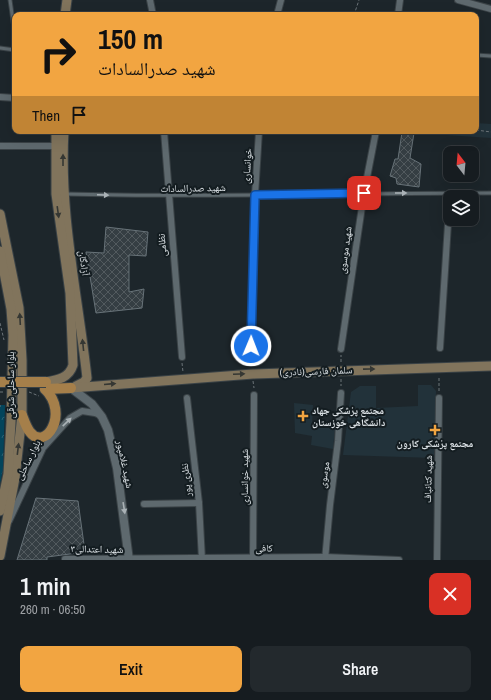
<!DOCTYPE html>
<meta charset="utf-8">
<style>
:root{--surface:#161c20;--page:#23292d;--text:#f1f3f6;--muted:#9ea1a5;--line:#353a3e;--accent:#f2a541}
body{margin:0;font-family:"Archivo Narrow","Noto Naskh Arabic",sans-serif;background:var(--page);color:var(--text);height:100vh;display:flex;flex-direction:column;font-size:15px;white-space:nowrap}
*{box-sizing:border-box;margin:0}
p{font-size:13px;color:var(--muted)}
.icon{flex:none;width:22px;height:22px;fill:none;stroke:currentColor;stroke-width:2;stroke-linecap:round;stroke-linejoin:round}
.map{position:relative;height:560px;overflow:hidden}
.panel{display:flex;flex-direction:column;background:var(--surface);flex:1}
.panel>*{flex:none}
.top-card{position:absolute;left:12px;top:12px;width:467px;height:122px;border-radius:8px;box-shadow:0 4px 16px #0002,0 0 0 1px var(--line);background:#f2a541;color:#111;overflow:hidden}
.needle{width:26px;rotate:344deg}
.buttons{position:absolute;left:443px;top:146px;display:grid;gap:8px}
.buttons a{display:grid;place-items:center;width:36px;height:36px;border-radius:8px;background:var(--surface);box-shadow:0 4px 16px #0002,0 0 0 1px var(--line);font-size:20px}
.pin{position:absolute;display:grid;place-items:center;width:34px;height:34px;color:#fff;margin:-17px;border-radius:8px;box-shadow:0 2px 6px #0006}
.me{position:absolute;width:44px;margin:-22px;rotate:1deg;stroke-linejoin:round;filter:drop-shadow(0 0 3px #0008)}
.turn{display:flex;align-items:center;gap:14px;height:84px;padding:0 20px;font-size:18px}
.turn .icon{width:52px;height:52px;stroke-width:2.5}
.turn b{display:block;font-size:28px;line-height:34px}
.then{display:flex;align-items:center;height:38px;padding:0 20px;background:#0003;gap:8px;font-size:15px}
.round{display:grid;place-items:center;flex:none;width:42px;height:42px;border-radius:8px;background:var(--page)}
.overview{display:flex;align-items:center;justify-content:space-between;height:68px;padding:0 20px}
h1{font-size:24px;font-weight:600;line-height:30px}
.cta{display:flex;gap:8px;margin-top:auto;padding:8px 20px}
.cta a{flex:1;height:46px;border-radius:8px;background:var(--accent);color:#111;font-size:16px;font-weight:600;line-height:46px;text-align:center}
.cta a+a{background:var(--page);color:var(--text)}
.map>svg:first-child{display:block}
.built{fill:#22323a}
.forest{fill:url(#forest-crowns)}
.building{fill:url(#building-cross-hatch);stroke:#677278}
.lines{fill:none;stroke-linecap:round;stroke-linejoin:round}
.service-casing{stroke:#3a4246;stroke-width:5}
.minor-casing{stroke:#3a4246;stroke-width:8}
.tertiary-casing{stroke:#3a4246;stroke-width:10}
.secondary-casing{stroke:#3a4246;stroke-width:11}
.primary-casing{stroke:#3a4246;stroke-width:12}
.path{stroke:#6c7479;stroke-width:1;stroke-dasharray:3 2;stroke-linecap:butt}
.service{stroke:#5e696e;stroke-width:3}
.minor{stroke:#5e696e;stroke-width:6}
.tertiary{stroke:#5e696e;stroke-width:8}
.secondary{stroke:#81745c;stroke-width:9}
.primary{stroke:#a57f4a;stroke-width:10}
.primary-bridge-casing{stroke:#3a4246;stroke-width:12;stroke-linecap:butt}
.primary-bridge{stroke:#a57f4a;stroke-width:10}
.oneway{fill:#353733}
.oneway2{fill:#aab2b6}
.route-casing{stroke:#114b97;stroke-width:10}
.route{stroke:#1a73e8;stroke-width:7}
.poi-dot{fill:#f2a541;stroke:#141d21;stroke-width:1.5}
.labels{text-anchor:middle;dominant-baseline:central;stroke-width:4;stroke-linejoin:round;paint-order:stroke}
.street-label{font-size:10px;fill:#dce2e6;stroke:#141d21}
.poi-label{font-size:10px;font-weight:bold;fill:#dce2e6;stroke:#141d21;text-anchor:start}
</style>
<div class="map">
<svg width="491" height="560" viewBox="0 0 491 560">
<defs>
<pattern id="forest-crowns" width="20" height="18" patternUnits="userSpaceOnUse"><rect width="20" height="18" fill="#03445b"/><path d="M2 6a3 3 0 1 1 6 0M12 15a3 3 0 1 1 6 0" fill="none" stroke="#275f73"/></pattern>
<pattern id="building-cross-hatch" width="8" height="8" patternUnits="userSpaceOnUse"><rect width="8" height="8" fill="#353e43"/><path d="M0 0l8 8M0 8l8-8" fill="none" stroke="#525a5e"/></pattern>
</defs>
<rect width="100%" height="100%" fill="#1d262b"/>
<!-- built -->
<g class="built">
<polygon points="476,123 491,124 491,138 386,131 476,131"/>
<polygon points="418,385 431,385 436,391 434,458 343,455 351,392 360,386 376,386 376,408 418,406"/>
<polygon points="294,403 313,405 312,427 335,428 333,449 311,445 312,436 295,433"/>
</g>
<!-- forest -->
<polygon class="forest" points="0,405 5,405 3,470 0,484"/>
<!-- building -->
<g class="building">
<polygon points="402,132 414,133 410,158 421,164 419,187 397,184 396,178 390,176 395,159 398,159"/>
<polygon points="106,227 148,232 146,256 129,255 129,292 144,289 142,308 96,313 86,252 104,253"/>
<polygon points="36,498 78,501 85,552 47,557 47,560 17,560"/>
</g>
<g class="lines">
<!-- service casing -->
<g class="service-casing">
<g id="service">
<polyline points="10,0 15,35"/>
<polyline points="0,48 15,50"/>
<polyline points="476,55 491,56"/>
<path d="M 66,194 C 207,198 349,193 491,193"/>
</g>
</g>
<!-- minor casing -->
<g class="minor-casing">
<g id="minor">
<polyline points="150,0 153,15"/>
<polyline points="458,0 491,9"/>
<polyline points="277,15 281,0"/>
<polyline points="398,15 400,0"/>
<polyline points="0,97 15,98"/>
<polyline points="164,131 182,357"/>
<polyline points="0,146 55,146"/>
<polyline points="251,346 255,195 259,131"/>
<polyline points="440,348 450,193"/>
<polyline points="341,349 364,193 376,131"/>
<polyline points="187,398 199,503 202,560"/>
<polyline points="144,504 199,503"/>
<polyline points="9,521 43,448 70,418 82,411 95,413 100,415"/>
<polyline points="65,559 325,557 399,560"/>
<polyline points="253,560 254,395"/>
<polyline points="325,560 330,505 338,441 341,393"/>
<polyline points="437,560 439,398"/>
</g>
</g>
<!-- tertiary casing -->
<g class="tertiary-casing">
<polyline id="tertiary" points="71,388 92,404 102,417 108,430 117,468 129,560"/>
</g>
<!-- secondary casing -->
<g class="secondary-casing">
<g id="secondary">
<polyline points="65,15 67,0"/>
<path d="M 64,131 C 59,213 78,296 87,378 L 84,382 L 76,386"/>
<polyline points="0,214 19,308 22,360 22,415 15,478 0,556"/>
<polyline points="0,251 11,309 13,335 11,422 8,474 0,511"/>
<path d="M 46,382 C 58,380 69,378 73,365 L 70,293 L 56,194 L 56,131"/>
<polyline points="71,388 253,374 491,366"/>
</g>
</g>
<!-- primary casing -->
<g class="primary-casing">
<g id="primary">
<polyline points="45,389 71,388"/>
<path d="M 22,415 C 24,420 26,427 30,432 C 45,452 70,414 45,389"/>
</g>
</g>
<!-- path -->
<g class="path">
<polyline points="354,15 359,0"/>
<polyline points="476,130 491,132"/>
<polyline points="0,323 4,340"/>
<polyline points="251,351 252,366"/>
<polyline points="341,362 341,355"/>
<polyline points="182,363 183,372"/>
<polyline points="341,379 341,386"/>
<polyline points="253,381 254,388"/>
<polyline points="439,391 439,376"/>
<polyline points="0,392 4,392"/>
<polyline points="29,392 39,396"/>
<polyline points="0,405 0,407"/>
</g>
<!-- service -->
<use href="#service" class="service"/>
<!-- minor -->
<use href="#minor" class="minor"/>
<!-- tertiary -->
<use href="#tertiary" class="tertiary"/>
<!-- secondary -->
<use href="#secondary" class="secondary"/>
<!-- primary -->
<use href="#primary" class="primary"/>
<!-- primary-bridge casing -->
<g class="primary-bridge-casing">
<polyline id="primary-bridge" points="0,382 46,382"/>
</g>
<!-- primary-bridge -->
<use href="#primary-bridge" class="primary-bridge"/>
</g>
<!-- one-way arrows -->
<defs><path id="oneway-solid" d="M-6-.8H1V-3.2L6.5 0L1 3.2V.8H-6Z"/></defs>
<g class="oneway">
<use href="#oneway-solid" transform="translate(63 160) rotate(-90)"/>
<use href="#oneway-solid" transform="translate(58 212) rotate(82)"/>
<use href="#oneway-solid" transform="translate(20 319) rotate(-93)"/>
<use href="#oneway-solid" transform="translate(83 345) rotate(-96)"/>
<use href="#oneway-solid" transform="translate(369 369) rotate(-1)"/>
<use href="#oneway-solid" transform="translate(239 374) rotate(-3)"/>
<use href="#oneway-solid" transform="translate(110 384) rotate(-5)"/>
<use href="#oneway-solid" transform="translate(18 449) rotate(-83)"/>
</g>
<g class="oneway2">
<use href="#oneway-solid" transform="translate(401 193)"/>
<use href="#oneway-solid" transform="translate(103 195) rotate(2)"/>
<use href="#oneway-solid" transform="translate(67 422) rotate(-44)"/>
<use href="#oneway-solid" transform="translate(124 508) rotate(81)"/>
</g>
<g class="lines">
<!-- route casing -->
<g class="route-casing">
<polyline id="route" points="251,346 255,195 364,193"/>
</g>
<!-- route -->
<use href="#route" class="route"/>
</g>
<!-- markers -->
<g class="poi-dot">
<path d="M301 410h4v4h4v4h-4v4h-4v-4h-4v-4h4z"/>
<path d="M433 424h4v4h4v4h-4v4h-4v-4h-4v-4h4z"/>
</g>
<g class="labels">
<!-- street labels -->
<g class="street-label">
<text transform="translate(247 166) rotate(-86)">خوانساری</text>
<text transform="translate(193 188) rotate(-1)">شهید صدرالسادات</text>
<text transform="translate(162 245) rotate(-95)">نظامی</text>
<text transform="translate(345 250) rotate(-82)">شهید موسوی</text>
<text transform="translate(84 263) rotate(82)">آزادگان</text>
<text transform="translate(316 371) rotate(-2)">سلمان فارسی(نادری)</text>
<text transform="translate(10 385) rotate(-90)">بلوار ساحلی شرقی</text>
<text transform="translate(28 460) rotate(-63)">بلوار ساحلی</text>
<text transform="translate(125 464) rotate(78)">شهید غلامپور</text>
<text transform="translate(324 475) rotate(-82)">موسوی</text>
<text transform="translate(244 477) rotate(-90)">شهید خوانساری</text>
<text transform="translate(428 479) rotate(-89)">شهید کتانباف</text>
<text transform="translate(186 480) rotate(-96)">نظری پور</text>
<text transform="translate(264 548) rotate(-1)">کافی</text>
<text transform="translate(97 549) rotate(1)">شهید اعتدالی۳</text>
</g>
<!-- poi labels -->
<g class="poi-label">
<text x="312" y="410">مجتمع پزشکی جهاد<tspan x="312" dy="12">دانشگاهی خوزستان</tspan></text>
<text x="435" y="443" text-anchor="middle">مجتمع پزشکی کارون</text>
</g>
</g>
</svg>
<div class="buttons">
<a><svg class="needle" viewBox="-14 -14 28 28"><path d="M0-13l5 13h-10z" fill="#e53935"/><path d="M0 13l5-13h-10z" fill="#9ea1a5"/></svg></a>
<a><svg class="icon" aria-label="layers" viewBox="0 0 24 24"><path d="M12 4l9 5-9 5-9-5zM3 14l9 5 9-5"/></svg></a>
</div>
<div class="pin" style="left:364px;top:193px;background:#d93025"><svg class="icon" aria-label="arrive" viewBox="0 0 24 24"><path d="M6 21V4h12l-3 4 3 4H6"/></svg></div>
<svg class="me" style="left:251px;top:346px" viewBox="-20 -20 40 40"><circle r="17" fill="#1a73e8" stroke="#fff" stroke-width="3"/><path d="M0-11L8 9 0 5-8 9z" fill="#fff"/></svg>
<div class="top-card">
<div class="turn"><svg class="icon" aria-label="right" viewBox="0 0 24 24"><path d="M7 20v-9h11M14 6l5 5-5 5"/></svg><div><b>150 m</b>شهید صدرالسادات</div></div>
<div class="then">Then<svg class="icon" aria-label="arrive" viewBox="0 0 24 24"><path d="M6 21V4h12l-3 4 3 4H6"/></svg></div>
</div>
</div>
<section class="panel">
<div class="overview"><div><h1>1 min</h1><p>260 m · 06:50</p></div><a class="round" style="background:#d93025;color:#fff"><svg class="icon" aria-label="close" viewBox="0 0 24 24"><path d="M6 6l12 12M18 6L6 18"/></svg></a></div>
<div class="cta"><a>Exit</a><a>Share</a></div>
</section>
